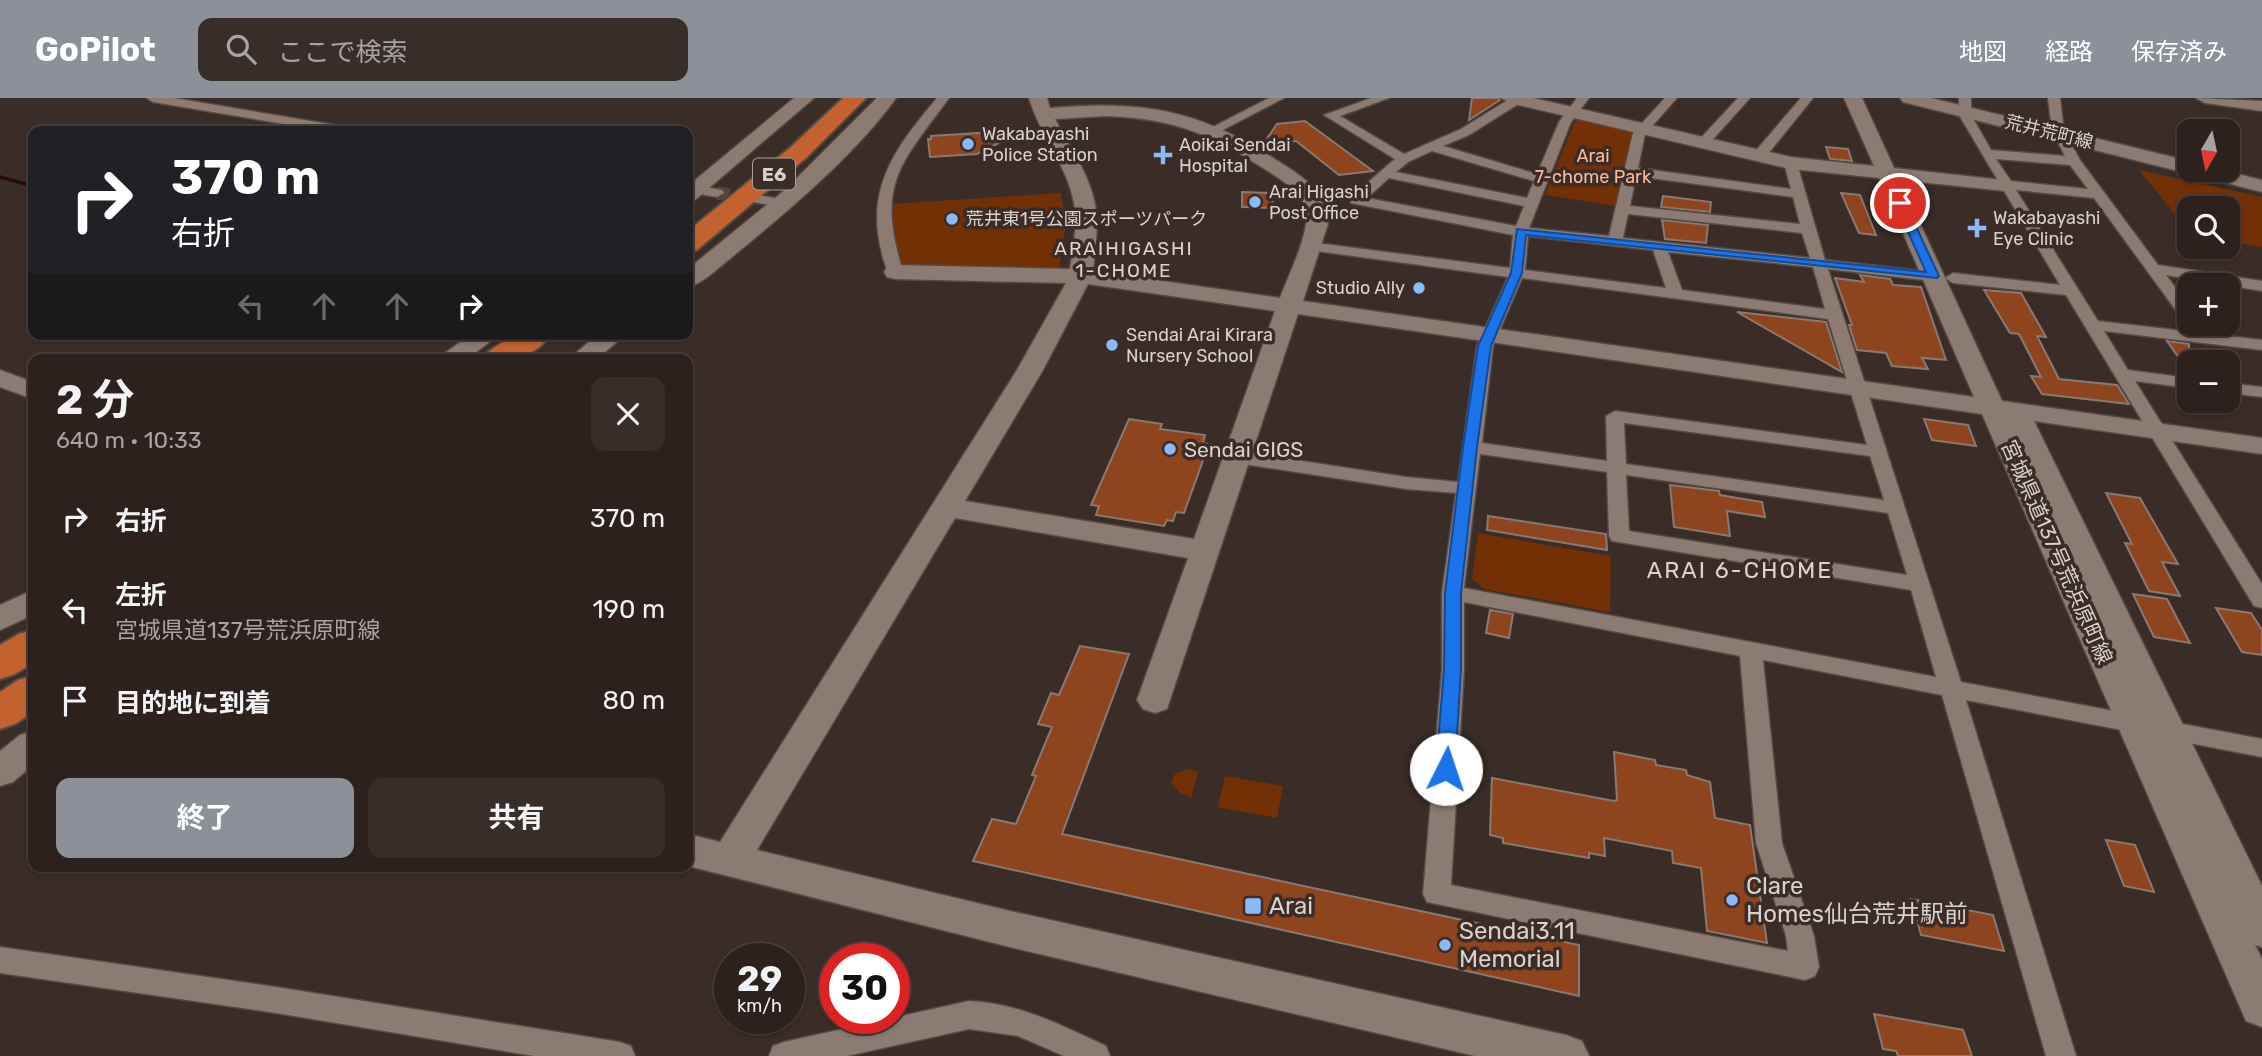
<!DOCTYPE html>
<html lang="ja">
<meta charset="utf-8">
<style>
:root{--surface:#2c211c;--page:#382e29;--text:#f1f3f6;--muted:#a6a3a3;--line:#483e3b;--accent:#8c9099}
body{margin:0;font-family:Rubik,"Noto Sans JP",sans-serif;background:var(--page);color:var(--text);height:100vh;display:flex;flex-direction:column;font-size:26px;white-space:nowrap}
*{box-sizing:border-box;margin:0}
p{font-size:23px;color:var(--muted)}
.icon{flex:none;width:38px;height:38px;fill:none;stroke:currentColor;stroke-width:2;stroke-linecap:round;stroke-linejoin:round}
.map{position:relative;flex:1;overflow:hidden}
.sheet{position:absolute;left:28px;top:256px;width:665px;height:518px;display:flex;flex-direction:column;background:var(--surface);border-radius:14px;box-shadow:0 2px 5px #0004,0 0 0 2px var(--line)}
.sheet>*{flex:none}
.top-card{position:absolute;left:28px;top:28px;width:665px;height:214px;border-radius:14px;box-shadow:0 2px 5px #0004,0 0 0 2px var(--line);background:#202124;color:#fff;overflow:hidden}
.needle{width:46px;rotate:189deg}
.controls{position:absolute;left:2177px;top:21px;display:grid;gap:14px}
.controls a{display:grid;place-items:center;width:63px;height:63px;border-radius:14px;background:var(--surface);box-shadow:0 2px 5px #0004,0 0 0 2px var(--line);font-size:35px}
.speed{position:absolute;left:714px;top:845px;display:flex;gap:14px;font-size:35px;font-weight:700;text-align:center}
.speed>*{display:grid;place-content:center;width:91px;height:91px;border-radius:50%;background:var(--surface);box-shadow:0 2px 5px #0004,0 0 0 2px var(--line);line-height:1}
.speed small{font-size:18px;font-weight:400}
.speed .limit{border:10px solid #d22;background:#fff;color:#111}
.pin{position:absolute;display:grid;place-items:center;width:60px;height:60px;color:#fff;margin:-30px;border:4px solid #fff;border-radius:50%;box-shadow:0 2px 7px #0007}
.me{position:absolute;width:77px;margin:-38px;rotate:4deg;stroke-linejoin:round;filter:drop-shadow(0 0 5px #0008)}
.turn{display:flex;align-items:center;gap:24px;height:147px;padding:0 28px;font-size:32px}
.turn .icon{width:91px;height:91px;stroke-width:2.5}
.turn b{display:block;font-size:49px;line-height:60px}
.lanes{display:flex;align-items:center;height:66px;padding:0 28px;background:#0003;justify-content:center;gap:35px;direction:ltr}
.lanes .off{opacity:.35}
.round{display:grid;place-items:center;flex:none;width:74px;height:74px;border-radius:14px;background:var(--page)}
.headline{display:flex;align-items:center;justify-content:space-between;height:119px;padding:0 28px}
h1{font-size:42px;font-weight:700;line-height:52px}
.primary-button{display:flex;gap:14px;margin-top:auto;padding:14px 28px}
.primary-button a{flex:1;height:80px;border-radius:14px;background:var(--accent);color:#fff;font-size:28px;font-weight:700;line-height:80px;text-align:center}
.primary-button a+a{background:var(--page);color:var(--text)}
ul{padding:0;list-style:none}
li{display:flex;align-items:center;gap:21px;height:91px;padding:0 28px}
li div{flex:1}
li b{display:block;font-size:26px}
li em{font-style:normal}
header{display:flex;align-items:center;gap:42px;box-sizing:border-box;height:98px;padding:0 35px;background:var(--accent);color:#fff}
header strong{font-size:33px}
nav{display:flex;gap:38px;margin-inline-start:auto;font-size:24px}
.search{width:490px;height:63px;background:var(--page);display:flex;align-items:center;gap:18px;box-sizing:border-box;padding:0 24px;border-radius:14px;color:var(--muted);font-size:26px}
.map>svg:first-child{display:block}
.green{fill:#733004}
.lines{fill:none;stroke-linecap:round;stroke-linejoin:round}
.stream{stroke:#260e04;stroke-width:3.5}
.building{fill:#8e441c;stroke:#897971;stroke-width:2}
.street-tunnel{stroke:#52453f;stroke-width:13;stroke-dasharray:13 7;stroke-linecap:butt}
.street-casing{stroke:#554943;stroke-width:3}
.secondary-casing{stroke:#554943;stroke-width:3}
.highway-casing{stroke:#554943;stroke-width:4}
.street{fill:#8c7b73;fill-rule:evenodd}
.secondary{fill:#8c7b73;fill-rule:evenodd}
.highway{fill:#c3622e;fill-rule:evenodd}
.route{fill:#1a73e8;stroke:#114b97;stroke-width:2}
.poi-dot{fill:#8abafc;stroke:#3a2c26;stroke-width:2.5}
.labels{text-anchor:middle;dominant-baseline:central;stroke-width:7;stroke-linejoin:round;paint-order:stroke}
.far-street-label{font-size:18px;fill:#dad1cc;stroke:#3a2c26}
.far-poi-label{font-size:18px;fill:#dad1cc;stroke:#3a2c26;text-anchor:start}
.far-park-label{font-size:18px;fill:#faba9c;stroke:#3a2c26}
.shield{fill:#3a2c26;stroke:#aaa09a;stroke-width:2}
.shield-label{font-size:19px;font-weight:bold;fill:#dad1cc}
.far-neighbourhood-label{font-size:19px;letter-spacing:2px;fill:#e3d1c9;stroke:#3a2c26}
.poi-label{font-size:21px;fill:#dad1cc;stroke:#3a2c26;text-anchor:start}
.street-label{font-size:21px;fill:#dad1cc;stroke:#3a2c26}
.neighbourhood-label{font-size:23px;letter-spacing:2px;fill:#e3d1c9;stroke:#3a2c26}
.near-poi-label{font-size:24px;fill:#dad1cc;stroke:#3a2c26;text-anchor:start}
</style>
<header>
<strong>GoPilot</strong>
<div class="search"><svg class="icon" aria-label="search" viewBox="0 0 24 24"><circle cx="10" cy="10" r="6"/><path d="M15 15l6 6"/></svg>ここで検索</div>
<nav><a>地図</a><a>経路</a><a>保存済み</a></nav>
</header>
<div class="map">
<svg width="2262" height="958" viewBox="0 0 2262 958">
<rect width="100%" height="100%" fill="#3a2c26"/>
<!-- green -->
<g class="green">
<polygon points="1583,21 1635,35 1622,109 1545,97 1575,23"/>
<polygon points="2139,72 2262,99 2262,149 2228,143 2228,110 2189,110 2189,133"/>
<polygon points="1061,95 1066,127 1059,169 1049,172 900,167 892,144 890,106"/>
<polygon points="1478,435 1611,458 1610,514 1484,491 1472,481"/>
<polygon points="1188,671 1198,674 1191,700 1179,694 1171,685 1175,676"/>
<polygon points="1225,678 1283,688 1277,720 1218,709"/>
</g>
<g class="lines">
<!-- stream -->
<polyline class="stream" points="0,79 33,88"/>
</g>
<!-- building -->
<g class="building">
<polygon points="1472,0 1499,0 1500,2 1469,22"/>
<polygon points="1305,23 1373,73 1339,77 1296,43 1261,49 1277,26"/>
<polygon points="1025,32 977,56 930,59 928,41 931,41 931,38"/>
<polygon points="1826,49 1848,51 1852,63 1830,61"/>
<polygon points="1242,94 1272,95 1273,110 1242,109"/>
<polygon points="1841,95 1860,97 1876,137 1859,135"/>
<polygon points="1663,98 1711,104 1710,114 1661,109"/>
<polygon points="1662,122 1708,127 1706,145 1665,141"/>
<polygon points="1860,177 1890,181 1893,187 1921,189 1946,262 1922,260 1928,271 1892,268 1886,255 1857,252 1849,227 1852,227 1835,180 1864,184"/>
<polygon points="1984,192 2021,195 2046,239 2037,238 2059,281 2117,287 2129,306 2042,296 2031,278 2041,279 2019,236 2010,235"/>
<polygon points="1737,214 1826,224 1842,274"/>
<polygon points="2167,243 2189,246 2189,274"/>
<polygon points="1129,321 1162,326 1160,331 1205,337 1203,345 1209,346 1184,415 1176,414 1173,423 1167,422 1164,428 1096,417 1099,408 1091,407"/>
<polygon points="1924,321 1968,327 1976,348 1932,342"/>
<polygon points="1670,387 1719,393 1720,397 1762,404 1765,419 1727,413 1730,438 1674,429"/>
<polygon points="2106,395 2140,400 2178,466 2162,464 2180,498 2149,493 2125,445 2132,446"/>
<polygon points="1488,418 1606,436 1607,452 1487,432"/>
<polygon points="2133,496 2167,501 2190,545 2154,539"/>
<polygon points="2216,510 2251,515 2262,532 2262,557 2242,554"/>
<polygon points="1490,512 1513,516 1509,540 1486,535"/>
<polygon points="1080,548 1129,556 1062,736 1579,847 1579,898 973,763 992,721 1016,726 1036,678 1032,677 1052,629 1038,626 1051,595 1059,597"/>
<polygon points="1614,654 1655,662 1656,667 1686,672 1687,677 1710,684 1715,720 1750,727 1767,845 1707,833 1701,770 1673,765 1672,753 1604,740 1605,758 1589,755 1589,760 1503,745 1503,740 1490,737 1492,680 1614,703 1617,702"/>
<polygon points="2106,742 2135,747 2154,794 2124,788"/>
<polygon points="1911,801 1993,817 2004,853 1921,837"/>
<polygon points="1874,916 1963,932 1972,958 1898,958 1896,953 1883,951"/>
</g>
<g class="lines">
<!-- street-tunnel -->
<polyline class="street-tunnel" points="717,95 758,101"/>
<!-- street casing -->
<g class="street-casing">
<g id="street">
<polygon points="147,0 174,0 346,29 352,33 326,33 153,4"/>
<path d="M 937,0 L 949,0 C 899,68 876,86 903,174 L 895,179 L 890,177 C 883,165 880,149 878,135 C 871,79 903,41 937,0 Z"/>
<polygon points="1269,0 1284,0 1217,35 1213,36 1207,32"/>
<path d="M 1371,0 L 1389,0 L 1340,18 L 1404,56 L 1461,31 L 1511,0 L 1521,0 L 1520,5 L 1469,37 L 1443,48 L 1537,76 L 1559,24 L 1577,0 L 1589,0 L 1571,24 L 1529,130 L 1609,138 L 1633,35 L 1665,0 L 1677,0 L 1645,36 L 1638,70 L 1791,91 L 1784,65 L 1786,62 L 1796,62 L 1825,162 L 1938,175 L 1941,178 L 1933,183 L 1828,171 L 1961,584 L 2262,641 L 2262,659 L 1966,602 L 2076,958 L 2046,958 L 1942,597 L 1763,562 L 1782,745 L 1814,838 L 1819,869 L 1815,878 L 1805,882 L 1427,804 L 1423,796 L 1442,571 L 1442,495 L 1456,395 L 1406,391 L 1237,365 L 1228,359 L 1237,353 L 1406,379 L 1458,384 L 1477,248 L 1508,179 L 1309,152 L 1302,148 L 1309,144 L 1510,170 L 1513,137 L 1351,105 L 1351,99 L 1395,61 L 1324,17 ZM 1432,53 L 1534,83 L 1527,100 L 1396,74 L 1408,64 ZM 1636,78 L 1793,99 L 1800,126 L 1630,108 ZM 1389,80 L 1524,108 L 1516,128 L 1367,100 ZM 1628,116 L 1802,135 L 1810,160 L 1623,140 ZM 1528,138 L 1653,152 L 1666,190 L 1525,172 ZM 1668,154 L 1813,169 L 1825,211 L 1682,192 ZM 1522,180 L 1828,221 L 1867,347 L 1615,313 L 1606,318 L 1607,363 L 1482,345 L 1493,248 ZM 1624,325 L 1870,358 L 1884,402 L 1626,366 ZM 1480,356 L 1607,374 L 1609,438 L 1612,443 L 1911,492 L 1936,579 L 1464,490 ZM 1626,377 L 1888,415 L 1907,477 L 1629,433 ZM 1464,504 L 1740,558 L 1756,745 L 1786,838 L 1788,853 L 1451,787 L 1464,571 Z"/>
<polygon points="1738,0 1750,0 1706,49 1698,49 1698,43"/>
<polygon points="1801,0 1813,0 1763,62 1753,62 1753,56"/>
<path d="M 1959,0 L 1971,0 L 1971,17 L 1991,52 L 2065,58 L 2052,33 L 2048,0 L 2060,0 L 2064,33 L 2080,62 L 2158,167 L 2262,183 L 2262,193 L 2166,177 L 2189,208 L 2189,224 L 2183,222 L 2094,100 L 2016,92 L 2098,223 L 2262,242 L 2262,252 L 2104,233 L 2128,272 L 2189,280 L 2189,290 L 2135,283 L 2262,486 L 2262,510 L 2254,508 L 2066,197 L 1953,185 L 1945,180 L 1953,175 L 2060,187 L 1959,17 ZM 1996,61 L 2070,67 L 2088,91 L 2011,83 Z"/>
<polygon points="688,86 722,92 724,95 717,99 688,94"/>
<polygon points="758,97 786,102 788,105 781,109 753,104 753,98"/>
<polygon points="2228,285 2262,289 2262,299 2228,295"/>
<polygon points="0,849 276,889 620,944 631,948 635,958 534,958 276,915 0,875"/>
<path d="M 969,903 C 1019,905 1061,927 1106,948 L 1110,958 L 1064,958 L 1018,938 L 969,931 L 847,958 L 769,958 L 773,948 L 784,944 Z"/>
</g>
</g>
<!-- secondary casing -->
<g class="secondary-casing">
<g id="secondary">
<polygon points="794,0 814,0 695,102 688,104 688,88"/>
<path d="M 877,0 L 896,0 C 855,57 787,114 732,159 C 719,169 704,185 688,189 L 688,171 L 785,92 Z"/>
<path d="M 1029,0 L 1047,0 L 1050,10 C 1147,2 1200,12 1281,65 C 1305,80 1327,95 1328,126 L 1303,203 L 1974,299 L 1879,80 L 1791,71 L 1510,5 L 1501,0 L 1533,0 L 1791,59 L 1874,68 L 1844,0 L 1862,0 L 1894,70 L 2012,83 L 2015,87 L 2012,91 L 2005,93 L 1900,82 L 2002,303 L 2262,340 L 2262,356 L 2034,323 L 2262,788 L 2262,849 L 2255,847 L 2262,861 L 2262,929 L 2246,923 L 1982,316 L 1298,216 L 1167,611 L 1155,615 L 1143,611 L 1137,602 L 1188,460 L 955,420 L 757,752 L 1010,813 L 1566,937 L 1582,943 L 1589,958 L 1475,958 L 1010,849 L 688,768 L 688,736 L 720,744 L 1017,272 L 1066,185 L 895,181 L 887,179 L 884,174 L 887,169 L 895,167 L 1070,171 C 1073,150 1078,127 1074,105 C 1067,67 1040,37 1029,0 ZM 1107,18 C 1178,21 1212,37 1271,75 C 1285,85 1303,94 1306,113 C 1310,135 1288,178 1280,200 L 1093,173 C 1095,151 1099,128 1095,106 C 1089,75 1069,48 1055,21 ZM 1088,186 L 1275,213 L 1194,441 L 965,403 L 1043,272 Z"/>
<polygon points="1900,0 1931,0 2189,63 2189,72 2221,72 2262,82 2262,94 1903,4"/>
<polygon points="2196,0 2262,3 2262,13 2205,5"/>
<polygon points="471,236 500,236 467,261 437,261"/>
<polygon points="598,236 626,236 597,261 569,261"/>
<polygon points="0,272 33,284 33,301 0,289"/>
<polygon points="33,492 33,517 0,532 0,507"/>
<polygon points="33,633 33,667 13,684 0,688 0,653 20,637"/>
</g>
</g>
<!-- highway casing -->
<g class="highway-casing">
<g id="highway">
<polygon points="843,0 866,0 807,59 697,152 688,154 688,133 791,49"/>
<path d="M 515,236 L 551,236 C 533,262 511,261 484,261 L 488,254 Z"/>
<polygon points="33,532 33,565 15,576 0,581 0,547 19,536"/>
<polygon points="33,578 33,614 15,626 0,631 0,594 18,582"/>
</g>
</g>
<!-- street -->
<use href="#street" class="street"/>
<!-- secondary -->
<use href="#secondary" class="secondary"/>
<!-- highway -->
<use href="#highway" class="highway"/>
</g>
<!-- route -->
<polygon class="route" points="1900,102 1905,105 1939,178 1937,180 1526,137 1522,175 1491,248 1477,349 1461,495 1461,571 1455,671 1452,676 1446,678 1439,676 1436,671 1444,571 1445,495 1463,349 1478,248 1511,175 1517,131 1926,174 1895,105"/>
<!-- markers -->
<g class="poi-dot">
<circle cx="968" cy="46" r="7"/>
<path d="M1159.5 46.5h7v7h7v7h-7v7h-7v-7h-7v-7h7z"/>
<circle cx="1255" cy="104" r="7"/>
<circle cx="952" cy="121" r="7"/>
<path d="M1973.5 119.5h7v7h7v7h-7v7h-7v-7h-7v-7h7z"/>
<circle cx="1419" cy="190" r="7"/>
<circle cx="1112" cy="247" r="7"/>
<circle cx="1170" cy="351" r="7"/>
<circle cx="1732" cy="802" r="7"/>
<rect x="1244" y="799" width="18" height="18" rx="3.5"/>
<circle cx="1445" cy="847" r="7"/>
</g>
<g class="labels">
<!-- far-street labels -->
<g class="far-street-label">
<text transform="translate(2049 34) rotate(14)">荒井荒町線</text>
</g>
<!-- far-poi labels -->
<g class="far-poi-label">
<text x="982" y="36">Wakabayashi<tspan x="982" dy="21">Police Station</tspan></text>
<text x="1179" y="47">Aoikai Sendai<tspan x="1179" dy="21">Hospital</tspan></text>
<text x="1269" y="94">Arai Higashi<tspan x="1269" dy="21">Post Office</tspan></text>
<text x="1993" y="120">Wakabayashi<tspan x="1993" dy="21">Eye Clinic</tspan></text>
<text x="966" y="121">荒井東1号公園スポーツパーク</text>
<text x="1405" y="190" text-anchor="end">Studio Ally</text>
<text x="1126" y="237">Sendai Arai Kirara<tspan x="1126" dy="21">Nursery School</tspan></text>
</g>
<!-- far-park labels -->
<g class="far-park-label">
<text x="1593" y="58">Arai<tspan x="1593" dy="21">7-chome Park</tspan></text>
</g>
<!-- shield labels -->
<rect class="shield" x="753" y="60.5" width="42" height="31" rx="5"/>
<g class="shield-label">
<text x="774" y="76">E6</text>
</g>
<!-- far-neighbourhood labels -->
<g class="far-neighbourhood-label">
<text x="1124" y="150">ARAIHIGASHI<tspan x="1124" dy="22">1-CHOME</tspan></text>
</g>
<!-- poi labels -->
<g class="poi-label">
<text x="1184" y="351">Sendai GIGS</text>
</g>
<!-- street labels -->
<g class="street-label">
<text transform="translate(2057 454) rotate(66)">宮城県道137号荒浜原町線</text>
</g>
<!-- neighbourhood labels -->
<g class="neighbourhood-label">
<text x="1740" y="472">ARAI 6-CHOME</text>
</g>
<!-- near-poi labels -->
<g class="near-poi-label">
<text x="1746" y="788">Clare<tspan x="1746" dy="28">Homes仙台荒井駅前</tspan></text>
<text x="1269" y="808">Arai</text>
<text x="1459" y="833">Sendai3.11<tspan x="1459" dy="28">Memorial</tspan></text>
</g>
</g>
</svg>
<div class="controls">
<a><svg class="needle" viewBox="-14 -14 28 28"><path d="M0-13l5 13h-10z" fill="#e53935"/><path d="M0 13l5-13h-10z" fill="#a6a3a3"/></svg></a>
<a><svg class="icon" aria-label="search" viewBox="0 0 24 24"><circle cx="10" cy="10" r="6"/><path d="M15 15l6 6"/></svg></a>
<a>+</a>
<a>−</a>
</div>
<div class="speed"><div>29<small>km/h</small></div><div class="limit">30</div></div>
<div class="pin" style="left:1900px;top:105px;background:#d93025"><svg class="icon" aria-label="arrive" viewBox="0 0 24 24"><path d="M6 21V4h12l-3 4 3 4H6"/></svg></div>
<svg class="me" style="left:1446px;top:671px" viewBox="-20 -20 40 40"><circle r="19" fill="#fff"/><path d="M0-13L10 11 0 6-10 11z" fill="#1a73e8"/></svg>
<div class="top-card">
<div class="turn"><svg class="icon" aria-label="right" viewBox="0 0 24 24"><path d="M7 20v-9h11M14 6l5 5-5 5"/></svg><div><b>370 m</b>右折</div></div>
<div class="lanes"><svg class="icon off" aria-label="left" viewBox="0 0 24 24"><path d="M17 20v-9H6M10 6l-5 5 5 5"/></svg><svg class="icon off" aria-label="ahead" viewBox="0 0 24 24"><path d="M12 20V5M6 11l6-6 6 6"/></svg><svg class="icon off" aria-label="ahead" viewBox="0 0 24 24"><path d="M12 20V5M6 11l6-6 6 6"/></svg><svg class="icon" aria-label="right" viewBox="0 0 24 24"><path d="M7 20v-9h11M14 6l5 5-5 5"/></svg></div>
</div>
<section class="sheet">
<div class="headline"><div><h1>2 分</h1><p>640 m · 10:33</p></div><a class="round"><svg class="icon" aria-label="close" viewBox="0 0 24 24"><path d="M6 6l12 12M18 6L6 18"/></svg></a></div>
<ul>
<li><svg class="icon" aria-label="right" viewBox="0 0 24 24"><path d="M7 20v-9h11M14 6l5 5-5 5"/></svg><div><b>右折</b></div><em>370 m</em></li>
<li><svg class="icon" aria-label="left" viewBox="0 0 24 24"><path d="M17 20v-9H6M10 6l-5 5 5 5"/></svg><div><b>左折</b><p>宮城県道137号荒浜原町線</p></div><em>190 m</em></li>
<li><svg class="icon" aria-label="arrive" viewBox="0 0 24 24"><path d="M6 21V4h12l-3 4 3 4H6"/></svg><div><b>目的地に到着</b></div><em>80 m</em></li>
</ul>
<div class="primary-button"><a>終了</a><a>共有</a></div>
</section>
</div>
